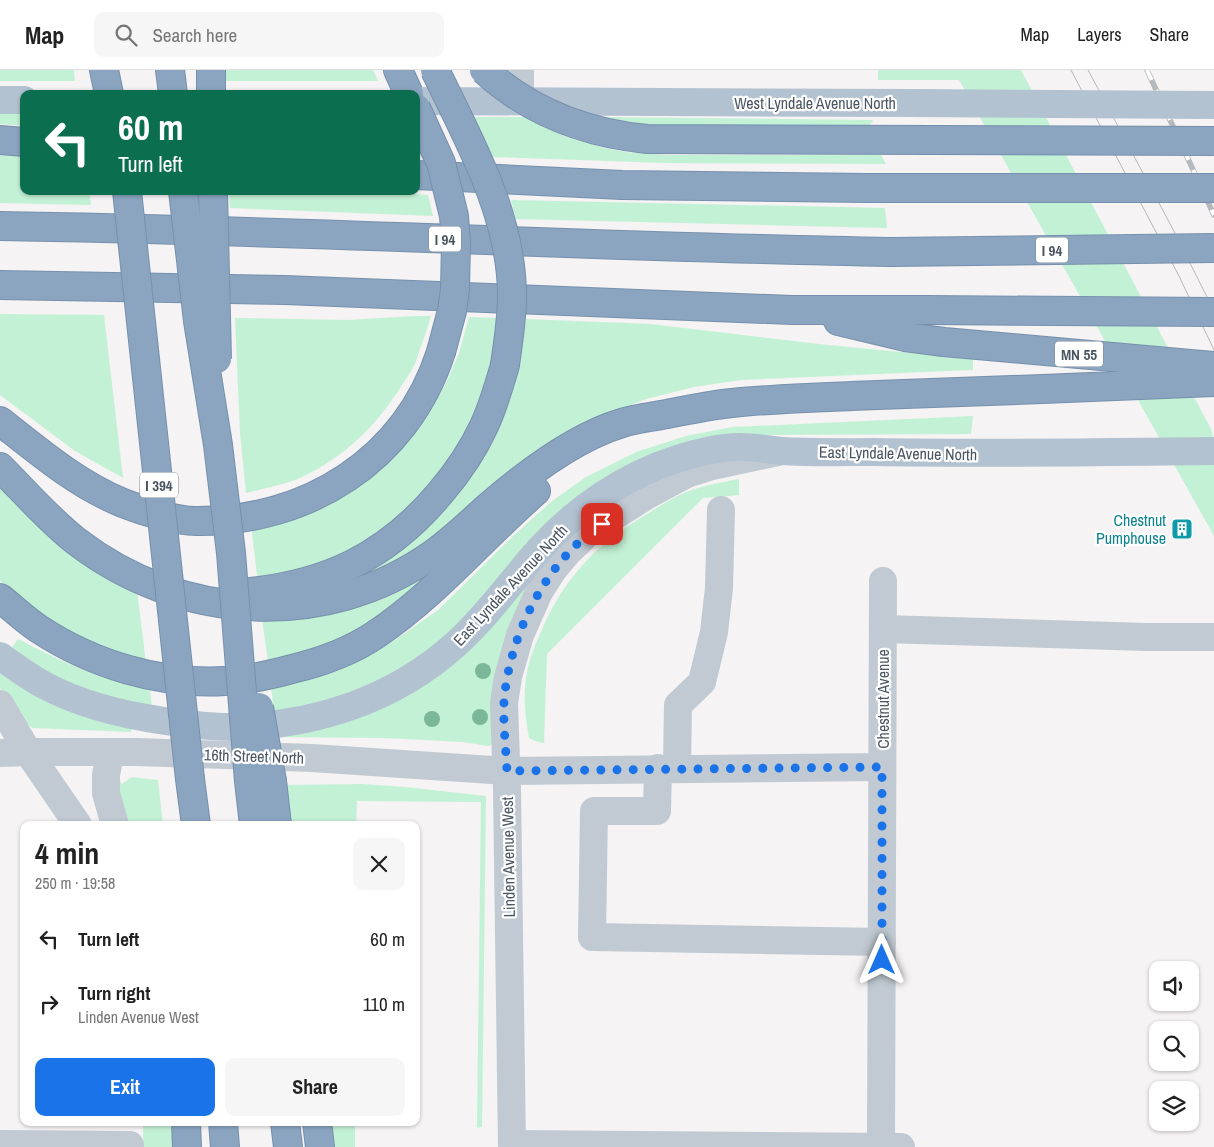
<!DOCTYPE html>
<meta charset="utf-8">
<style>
:root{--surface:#fff;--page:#f6f6f6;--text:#222;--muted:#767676;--line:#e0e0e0;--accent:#1a73e8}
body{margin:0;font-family:"Archivo Narrow",sans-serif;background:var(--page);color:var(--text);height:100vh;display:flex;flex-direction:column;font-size:19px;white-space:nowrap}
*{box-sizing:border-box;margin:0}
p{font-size:16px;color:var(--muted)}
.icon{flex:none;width:28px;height:28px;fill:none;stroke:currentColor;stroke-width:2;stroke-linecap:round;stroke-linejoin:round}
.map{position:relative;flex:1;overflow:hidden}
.drawer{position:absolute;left:20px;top:751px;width:400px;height:305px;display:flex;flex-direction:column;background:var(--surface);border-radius:10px;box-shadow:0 1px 4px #0004}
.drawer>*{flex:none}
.banner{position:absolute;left:20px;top:20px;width:400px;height:105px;border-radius:10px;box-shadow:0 1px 4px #0004;background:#0b6e4f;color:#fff;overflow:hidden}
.controls{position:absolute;left:1149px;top:891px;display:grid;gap:10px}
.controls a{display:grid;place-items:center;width:50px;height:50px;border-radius:10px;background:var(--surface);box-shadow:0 1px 4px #0004;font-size:25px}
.pin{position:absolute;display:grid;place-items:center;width:42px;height:42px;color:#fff;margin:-21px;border-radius:10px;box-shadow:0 2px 8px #0006}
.me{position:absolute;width:55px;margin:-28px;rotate:0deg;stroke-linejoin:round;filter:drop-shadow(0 0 4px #0008)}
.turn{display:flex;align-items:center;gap:18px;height:105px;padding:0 15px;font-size:22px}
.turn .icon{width:65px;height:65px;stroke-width:2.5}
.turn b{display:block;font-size:35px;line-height:42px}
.round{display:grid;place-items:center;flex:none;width:52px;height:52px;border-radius:10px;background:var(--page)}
.overview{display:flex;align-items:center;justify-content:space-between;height:85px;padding:0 15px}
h1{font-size:30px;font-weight:800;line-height:38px}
.action{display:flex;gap:10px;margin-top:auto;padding:10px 15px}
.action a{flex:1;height:58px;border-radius:10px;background:var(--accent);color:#fff;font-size:20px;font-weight:800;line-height:58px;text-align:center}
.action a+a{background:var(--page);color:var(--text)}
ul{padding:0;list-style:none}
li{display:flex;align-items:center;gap:15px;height:65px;padding:0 15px}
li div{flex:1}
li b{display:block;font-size:19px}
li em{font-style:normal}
header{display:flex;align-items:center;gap:30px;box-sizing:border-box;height:70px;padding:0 25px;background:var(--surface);border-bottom:1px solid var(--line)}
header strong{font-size:24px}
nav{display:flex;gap:28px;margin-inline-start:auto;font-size:18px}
.search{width:350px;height:45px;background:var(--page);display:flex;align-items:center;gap:12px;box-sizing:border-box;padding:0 18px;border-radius:10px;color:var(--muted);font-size:19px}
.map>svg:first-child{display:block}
.green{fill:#c3f1d5}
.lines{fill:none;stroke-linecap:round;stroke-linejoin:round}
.highway-casing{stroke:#7690ad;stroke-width:30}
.minor{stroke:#c1cad2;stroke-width:28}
.major{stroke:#b3c2d1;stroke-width:28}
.highway{stroke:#8ba5c1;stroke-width:28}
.tram{stroke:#b5b8bd;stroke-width:1}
.rail-casing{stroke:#b5b8bd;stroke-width:5.5}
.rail{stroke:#fff;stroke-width:4;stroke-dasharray:11;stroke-linecap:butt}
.highway-bridge-casing{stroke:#7690ad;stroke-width:30;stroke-linecap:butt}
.major-bridge{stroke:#b3c2d1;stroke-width:28}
.highway-bridge{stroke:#8ba5c1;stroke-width:28}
.tree{fill:#7bb799}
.route{stroke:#1a73e8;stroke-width:9;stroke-dasharray:0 16.2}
.labels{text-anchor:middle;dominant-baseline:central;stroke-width:4.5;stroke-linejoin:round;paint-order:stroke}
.shield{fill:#fff;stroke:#808990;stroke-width:1}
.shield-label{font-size:15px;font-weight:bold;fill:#4a5661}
.street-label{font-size:16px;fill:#4a5661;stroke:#fff}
.culture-label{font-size:16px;fill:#0d838f;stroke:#fff;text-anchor:end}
</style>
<header>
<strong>Map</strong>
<div class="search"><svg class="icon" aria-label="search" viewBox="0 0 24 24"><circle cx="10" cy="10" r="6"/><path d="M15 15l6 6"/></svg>Search here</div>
<nav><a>Map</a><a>Layers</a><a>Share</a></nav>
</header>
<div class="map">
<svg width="1214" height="1077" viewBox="0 0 1214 1077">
<rect width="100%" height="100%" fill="#f5f3f3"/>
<!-- green -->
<g class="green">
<polygon points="0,0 74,0 75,11 0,11"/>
<polygon points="224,0 373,0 378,11 225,11"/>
<polygon points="878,0 1021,0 1211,359 1214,369 1214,466 959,10 878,10"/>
<polygon points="0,40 24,41 24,56 0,54"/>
<polygon points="474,47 525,47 570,68 605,78 626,82 666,85 881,85 886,94 665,93 493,87"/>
<polygon points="596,47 872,50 873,51 866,58 656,57 616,53"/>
<polygon points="0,85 24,87 24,121 89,121 91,135 0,133"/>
<polygon points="229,121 377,121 428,125 433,146 230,138"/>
<polygon points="511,130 885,138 887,158 516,149"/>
<polygon points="0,244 104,245 123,408 75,381 0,325"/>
<path d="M 415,246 L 431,246 C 427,260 421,276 417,288 C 415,297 407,307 402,315 C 377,355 345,387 302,407 C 284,415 265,418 246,423 L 240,363 L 235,248 L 348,250 Z"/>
<polygon points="469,247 499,248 488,312 458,387 414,438 348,485 258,514 251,454 401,375 432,338 446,313 459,283"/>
<path d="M 526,249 L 650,254 L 828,275 L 973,289 L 973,300 L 741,310 L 694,317 L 646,329 L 605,345 L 402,493 L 331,520 L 499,351 C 514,318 522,285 526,249 Z"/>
<polygon points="973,346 971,364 758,365 714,370 448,567 386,610 324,633 274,641 271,617 357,589 395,570 438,540 513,466 552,431 586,407 636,382 686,366 732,357"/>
<path d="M 739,409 L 739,425 L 703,428 L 547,584 L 544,673 L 535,671 L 529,668 C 526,651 524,635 525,619 C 526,599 532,581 540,564 C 563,509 596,474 647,444 C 663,434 680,423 698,418 C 711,414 725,412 739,409 Z"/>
<polygon points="0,413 137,520 146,593 95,578 31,539 0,511"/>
<polygon points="417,506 424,514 357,562 269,598 262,549 311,547 349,539"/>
<polygon points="521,516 529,520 494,674 488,676 463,672 384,668 278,667 334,652"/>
<path d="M 18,569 C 60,591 103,611 150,620 L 152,638 L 113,630 L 40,601 L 11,579 Z"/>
<path d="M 0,601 C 43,636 78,645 132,656 L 131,662 L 33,658 L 25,653 L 0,618 Z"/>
<polygon points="132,707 158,710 163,755 124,755 117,717 119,710 122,714"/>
<polygon points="363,714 405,717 486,726 482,1057 477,1058 481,732 357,731 356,755 286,755 281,715"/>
<polygon points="143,1053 176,1053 177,1077 143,1077"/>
<polygon points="326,1053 355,1053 355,1077 329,1077"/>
</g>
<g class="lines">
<!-- highway casing -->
<g class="highway-casing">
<g id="highway">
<polyline points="104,0 109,24"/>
<polyline points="170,0 173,24"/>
<polyline points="211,0 211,24"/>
<polyline points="398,0 409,24"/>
<polyline points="0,70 24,72"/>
<polyline points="416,105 622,115 867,118"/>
<path d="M 0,156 C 297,160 593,177 890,182"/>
<polyline points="0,215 285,220 792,240 926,240"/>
<polyline points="838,251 905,267 944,272 1214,296"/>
<path d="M 0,351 C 38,381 78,415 123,433 C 143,441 175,451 196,451 C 307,452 406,390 441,282"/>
<path d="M 0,397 C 25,422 48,449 76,471 C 180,551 324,561 433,484 C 453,470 470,453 488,437 C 525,405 575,367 622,353 C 636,348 652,347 667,344 C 689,340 710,335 732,333 C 780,328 829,327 877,325 C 989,321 1102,317 1214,312"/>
<path d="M 240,523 C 324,516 386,488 441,422 C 458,402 473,380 484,356 C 493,337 499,316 505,295"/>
<path d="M 0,528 C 13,538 25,550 39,559 C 92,594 160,615 225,611 C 248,610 270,605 292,599 C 321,592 351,581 375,565 C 435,525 482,468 536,421"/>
<polyline points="190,709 196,755"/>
<polyline points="249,711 254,755"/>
<polyline points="272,711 277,755"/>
<polyline points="186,1052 187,1077"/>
<polyline points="223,1052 225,1077"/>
<polyline points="285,1052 288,1077"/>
<polyline points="317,1052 320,1077"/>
</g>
</g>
<!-- minor -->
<g class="minor">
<polyline points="520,30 520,0"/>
<polyline points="883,559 1146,567 1214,567"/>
<polyline points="0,634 28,682 78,755"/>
<polyline points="0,683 28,682 136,682 312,688 507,701 882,697"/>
<polyline points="110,683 106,705 106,723 115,755"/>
<polyline points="658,698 657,741 594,741 592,867 882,872"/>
<polyline points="677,698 678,635 702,612 714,562 719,518 721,440"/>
<polyline points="0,1074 130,1075"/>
<polyline points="512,1074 901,1077"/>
<polyline points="512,1077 507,720 504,633 508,607 520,565 539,522 553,500 568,482 588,463 646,426 687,404 712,396 778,382"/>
<polyline points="881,1077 883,511"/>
</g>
<!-- major -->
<g class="major">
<polyline points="0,30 24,30"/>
<polyline points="416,31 913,33"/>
<path d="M 0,586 C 14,596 29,607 44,615 C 81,635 123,645 165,651 C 186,654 209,657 231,657 C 314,656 394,630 456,574 C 488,545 512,510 540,479 C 576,439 626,405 677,389 C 695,383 724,376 742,377 C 756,377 769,380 782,381 C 813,383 844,382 875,382 C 988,384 1101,382 1214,381"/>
</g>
<!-- highway -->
<use href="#highway" class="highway"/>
<!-- tram -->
<g class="tram">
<polyline points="1071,0 1179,206 1214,280"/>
<polyline points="1088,0 1176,165 1214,241"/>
</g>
<!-- rail casing -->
<g class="rail-casing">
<polyline id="rail" points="1147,0 1214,145"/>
</g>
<!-- rail -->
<use href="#rail" class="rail"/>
<!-- highway-bridge casing -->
<g class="highway-bridge-casing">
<g id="highway-bridge">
<path d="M 435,0 C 469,71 512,145 512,226 C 512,250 508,272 505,295"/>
<path d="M 484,0 C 529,41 586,63 647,69 L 1214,71"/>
<polyline points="416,38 441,93 454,146 456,173 455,219 452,241 441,282"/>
<polyline points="867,118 1214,118"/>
<polyline points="127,121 190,709"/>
<polyline points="183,121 198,251 218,375 231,483 249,711"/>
<polyline points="213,121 217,289"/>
<polyline points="890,182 1214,178"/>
<polyline points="926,240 1214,242"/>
<polyline points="259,637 272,711"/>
</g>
</g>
<!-- major-bridge -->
<polyline class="major-bridge" points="913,33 1214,35"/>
<!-- highway-bridge -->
<use href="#highway-bridge" class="highway-bridge"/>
</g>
<!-- trees -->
<g class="tree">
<circle cx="483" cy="601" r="8"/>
<circle cx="480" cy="647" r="8"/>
<circle cx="432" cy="649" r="8"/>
</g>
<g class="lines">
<!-- route -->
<path class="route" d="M 602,454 C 546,491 509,565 504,632 C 503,655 506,678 507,701 L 882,697 L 882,890"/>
</g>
<!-- icons -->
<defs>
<g id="building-square" transform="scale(1.125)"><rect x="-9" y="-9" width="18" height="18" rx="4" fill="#0f9aa8" stroke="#fff"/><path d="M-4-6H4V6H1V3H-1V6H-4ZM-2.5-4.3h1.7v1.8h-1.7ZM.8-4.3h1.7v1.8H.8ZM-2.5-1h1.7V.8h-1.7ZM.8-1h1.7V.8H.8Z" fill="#fff"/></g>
</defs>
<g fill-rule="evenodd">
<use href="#building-square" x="1182" y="459"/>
</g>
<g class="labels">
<!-- shield labels -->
<g class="shield">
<rect x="429" y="156.5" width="32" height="25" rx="4"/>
<rect x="1036" y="167.5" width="32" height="25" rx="4"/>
<rect x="1055" y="271.5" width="48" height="25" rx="4"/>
<rect x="140" y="402.5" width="38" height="25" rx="4"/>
</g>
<g class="shield-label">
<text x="445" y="169">I 94</text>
<text x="1052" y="180">I 94</text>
<text x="1079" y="284">MN 55</text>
<text x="159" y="415">I 394</text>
</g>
<!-- street labels -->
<g class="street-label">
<text x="815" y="33">West Lyndale Avenue North</text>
<text transform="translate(898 383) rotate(1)">East Lyndale Avenue North</text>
<text transform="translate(510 515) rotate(-47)">East Lyndale Avenue North</text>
<text transform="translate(883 629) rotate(-90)">Chestnut Avenue</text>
<text transform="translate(254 686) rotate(2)">16th Street North</text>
<text transform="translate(508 787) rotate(-91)">Linden Avenue West</text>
</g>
<!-- culture labels -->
<g class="culture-label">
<text x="1166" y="450">Chestnut<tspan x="1166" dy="18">Pumphouse</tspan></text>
</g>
</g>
</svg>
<div class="controls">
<a><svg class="icon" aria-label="sound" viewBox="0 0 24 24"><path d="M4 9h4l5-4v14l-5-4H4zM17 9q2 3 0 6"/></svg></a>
<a><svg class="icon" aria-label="search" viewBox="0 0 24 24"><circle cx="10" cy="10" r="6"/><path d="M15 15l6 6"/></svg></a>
<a><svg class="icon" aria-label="layers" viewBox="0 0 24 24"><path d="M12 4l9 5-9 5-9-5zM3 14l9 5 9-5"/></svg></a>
</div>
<div class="pin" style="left:602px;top:454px;background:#d93025"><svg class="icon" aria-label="arrive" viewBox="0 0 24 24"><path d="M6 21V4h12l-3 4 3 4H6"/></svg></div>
<svg class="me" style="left:882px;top:890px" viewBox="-20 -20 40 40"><path d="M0-17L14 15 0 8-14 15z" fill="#1a73e8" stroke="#fff" stroke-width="4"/></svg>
<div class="banner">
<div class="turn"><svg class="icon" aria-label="left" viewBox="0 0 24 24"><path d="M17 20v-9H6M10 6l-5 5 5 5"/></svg><div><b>60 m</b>Turn left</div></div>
</div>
<section class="drawer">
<div class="overview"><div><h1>4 min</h1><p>250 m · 19:58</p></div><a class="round"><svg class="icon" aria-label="close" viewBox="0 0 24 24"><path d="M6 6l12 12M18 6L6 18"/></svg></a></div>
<ul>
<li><svg class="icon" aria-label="left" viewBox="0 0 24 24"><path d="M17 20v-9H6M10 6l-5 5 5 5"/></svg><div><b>Turn left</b></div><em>60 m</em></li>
<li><svg class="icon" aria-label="right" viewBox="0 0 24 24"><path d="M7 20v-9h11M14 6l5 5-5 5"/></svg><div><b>Turn right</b><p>Linden Avenue West</p></div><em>110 m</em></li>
</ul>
<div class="action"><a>Exit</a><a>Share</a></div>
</section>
</div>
